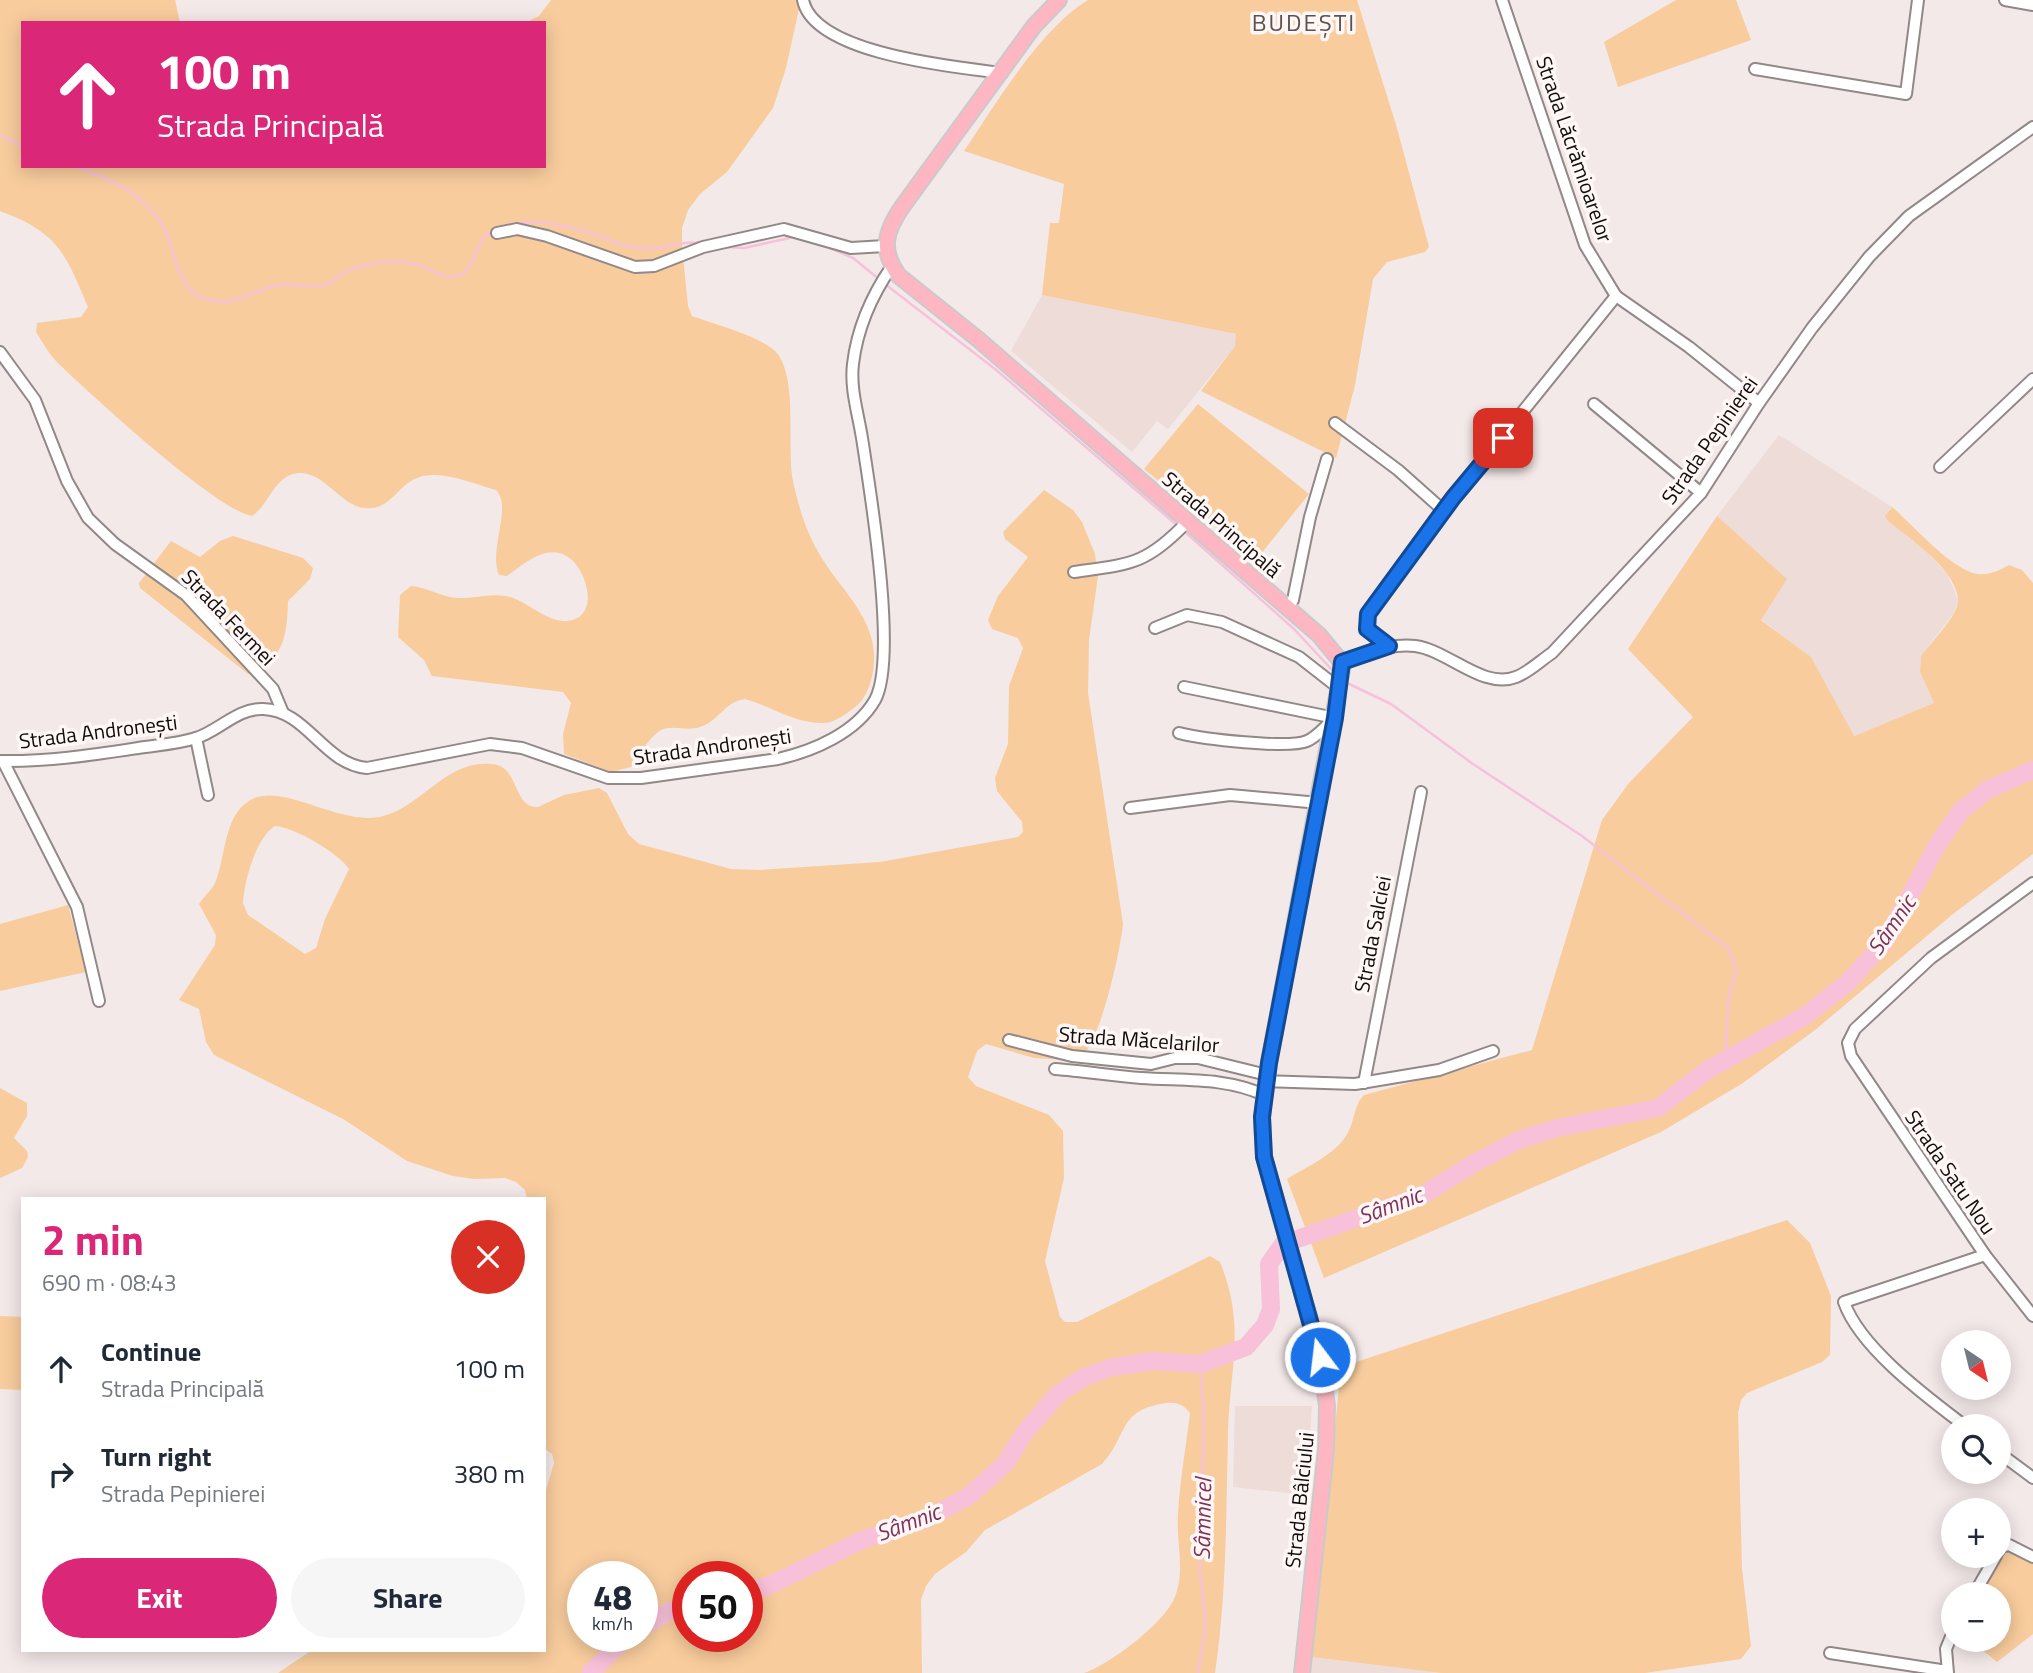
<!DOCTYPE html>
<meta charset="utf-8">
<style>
:root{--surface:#fff;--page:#f6f6f7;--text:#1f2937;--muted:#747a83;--accent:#db2777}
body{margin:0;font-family:"Titillium Web",sans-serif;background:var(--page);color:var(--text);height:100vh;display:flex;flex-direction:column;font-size:26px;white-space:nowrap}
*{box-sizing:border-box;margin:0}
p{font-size:23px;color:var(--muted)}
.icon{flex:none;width:38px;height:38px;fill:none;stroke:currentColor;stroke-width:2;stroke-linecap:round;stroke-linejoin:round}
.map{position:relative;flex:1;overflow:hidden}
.sheet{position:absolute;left:21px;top:1197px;width:525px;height:455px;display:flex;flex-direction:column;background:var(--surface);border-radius:0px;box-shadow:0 4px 18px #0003}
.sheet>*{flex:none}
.top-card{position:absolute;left:21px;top:21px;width:525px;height:147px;border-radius:0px;box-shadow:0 4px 18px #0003;background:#db2777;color:#fff;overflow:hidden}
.needle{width:46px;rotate:145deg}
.fabs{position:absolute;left:1941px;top:1330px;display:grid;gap:14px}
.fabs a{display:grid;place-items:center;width:70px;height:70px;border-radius:50%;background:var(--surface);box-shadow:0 4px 18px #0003;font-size:35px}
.speed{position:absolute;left:567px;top:1561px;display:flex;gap:14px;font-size:35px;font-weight:700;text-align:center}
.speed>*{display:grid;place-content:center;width:91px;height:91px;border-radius:50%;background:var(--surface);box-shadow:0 4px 18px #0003;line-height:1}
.speed small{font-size:18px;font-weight:400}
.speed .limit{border:10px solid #d22;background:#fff;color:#111}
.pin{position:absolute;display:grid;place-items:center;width:60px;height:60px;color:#fff;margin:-30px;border-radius:14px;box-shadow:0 4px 10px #0006}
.me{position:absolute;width:77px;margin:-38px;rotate:345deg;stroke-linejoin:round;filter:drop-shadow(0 0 5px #0008)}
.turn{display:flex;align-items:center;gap:24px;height:147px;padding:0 21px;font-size:32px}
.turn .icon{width:91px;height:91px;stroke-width:2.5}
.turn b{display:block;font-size:49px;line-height:60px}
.round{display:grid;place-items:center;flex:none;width:74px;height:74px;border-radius:37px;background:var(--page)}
.headline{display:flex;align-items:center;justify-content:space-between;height:119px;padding:0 21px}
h1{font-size:42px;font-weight:700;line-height:52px;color:var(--accent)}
.button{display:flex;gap:14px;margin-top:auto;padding:14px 21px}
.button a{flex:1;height:80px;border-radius:42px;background:var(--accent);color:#fff;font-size:28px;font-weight:700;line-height:80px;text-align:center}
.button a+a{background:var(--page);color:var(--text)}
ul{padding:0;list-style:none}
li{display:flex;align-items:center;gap:21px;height:105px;padding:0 21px}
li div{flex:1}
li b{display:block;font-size:26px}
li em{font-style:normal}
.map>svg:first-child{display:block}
.built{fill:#eddcd8}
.green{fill:#f8cc9d;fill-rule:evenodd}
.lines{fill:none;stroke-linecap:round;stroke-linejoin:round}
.stream{stroke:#f8c1d9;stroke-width:2.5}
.river{stroke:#f8c1d9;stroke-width:18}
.minor-casing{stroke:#918887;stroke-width:14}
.major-casing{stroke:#cacaca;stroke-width:18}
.minor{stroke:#fff;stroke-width:10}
.major{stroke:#feb6c2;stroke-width:14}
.route-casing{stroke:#114b97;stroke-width:18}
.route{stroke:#1a73e8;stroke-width:12}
.labels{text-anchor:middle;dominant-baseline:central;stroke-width:7;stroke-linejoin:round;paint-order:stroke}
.street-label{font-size:21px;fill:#0f0c0c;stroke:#fff7f6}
.water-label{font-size:23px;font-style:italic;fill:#7f3159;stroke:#fff7f6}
.quarter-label{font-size:24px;letter-spacing:2px;fill:#5b5352;stroke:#fff7f6}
</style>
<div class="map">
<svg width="2033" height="1673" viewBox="0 0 2033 1673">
<rect width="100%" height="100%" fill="#f3e9e8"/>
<!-- built -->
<g class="built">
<polygon points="1042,295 1236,334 1238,338 1235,346 1168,429 1157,421 1132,452 1011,351"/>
<polygon points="1779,435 1892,507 1888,510 1947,574 1955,592 1958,602 1953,614 1921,656 1920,672 1934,703 1853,736 1811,657 1761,619 1786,579 1717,516"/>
<polygon points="1235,1406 1312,1406 1306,1495 1233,1487"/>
<polygon points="1311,1657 1441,1673 1310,1673"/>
</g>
<!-- green -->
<g class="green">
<path d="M 0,0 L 175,0 L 180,23 L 23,23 L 23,166 L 544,166 L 544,23 L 525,23 L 539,16 L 551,0 L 801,0 L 786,68 L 773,108 L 727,172 L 700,194 L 688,210 L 682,228 L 682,247 L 688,306 L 692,316 C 714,324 759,336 775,351 C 799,375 786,448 793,481 C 799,509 807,535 823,560 C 846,596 881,624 873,672 C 870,686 866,699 854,708 C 844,715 833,724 821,723 C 795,723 770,706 745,699 C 724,702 719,721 700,727 C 686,732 669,723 658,732 C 646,741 640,756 631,767 L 611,772 L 564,754 L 563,734 L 571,703 L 563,692 L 432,676 L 424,660 L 398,637 L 400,595 L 411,586 C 427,587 441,597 457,598 C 473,599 489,593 505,596 C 525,599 543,620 563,621 C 599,622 590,577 572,560 C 550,540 525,563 507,576 L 499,575 C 488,549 513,507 496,490 C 474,484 446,471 423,476 C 398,481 392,512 364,508 C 339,505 321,466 293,474 C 273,480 268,506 252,516 C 216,510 89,393 58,363 C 49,354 43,343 36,332 L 37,323 L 81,317 L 88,307 C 65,253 59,233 0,211 Z"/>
<path d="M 1088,0 L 1357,0 L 1397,128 L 1429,247 L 1425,252 L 1387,262 L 1373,279 L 1355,385 L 1336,458 L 1201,391 L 1235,346 L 1236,334 L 1042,295 L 1050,223 L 1059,223 L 1064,184 L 964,151 C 995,105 1041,28 1088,0 Z"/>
<polygon points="1676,0 1736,0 1751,40 1618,87 1604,42"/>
<polygon points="1198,404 1309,494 1256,560 1144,469"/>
<path d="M 1044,490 L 1073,510 L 1082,522 L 1095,554 L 1098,576 L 1089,640 L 1088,693 L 1123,924 C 1120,953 1100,1045 1078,1061 L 1034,1058 L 986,1044 L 977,1051 L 968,1077 L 976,1086 L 1049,1115 L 1063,1131 L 1064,1178 L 1045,1261 L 1060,1317 L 1065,1322 L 1077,1322 L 1210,1256 L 1220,1262 C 1246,1326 1230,1367 1228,1431 C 1226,1512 1227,1593 1215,1673 L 1084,1673 C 1109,1665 1163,1624 1174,1599 C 1186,1573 1176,1542 1178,1514 C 1180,1480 1186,1447 1190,1413 C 1183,1404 1177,1402 1166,1403 C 1117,1410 1129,1435 1102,1464 L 985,1530 L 966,1552 L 935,1574 L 926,1586 L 921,1599 L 922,1673 L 278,1673 L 312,1650 L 544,1650 L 544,1497 L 554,1463 L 552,1454 L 544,1448 L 544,1199 L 527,1199 L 525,1190 L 516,1182 L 505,1178 L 474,1179 L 453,1176 L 407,1161 L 343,1119 L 214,1055 L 206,1042 L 199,1009 L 179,1000 L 215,945 L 216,935 L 199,904 C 203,897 211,891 215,883 C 226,858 223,817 249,801 C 281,780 341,828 383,816 C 422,806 447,759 492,764 C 520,766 512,808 538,807 L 564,795 L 599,788 L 607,793 L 628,834 L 639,844 L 731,869 L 759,870 L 880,862 L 1018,837 L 1023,832 L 1022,822 L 997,791 L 995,778 L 1008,744 L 1009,686 L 1023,648 L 1018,638 L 992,629 L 988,620 L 998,596 L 1028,557 L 1005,539 L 1003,532 ZM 275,826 C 294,827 339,853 349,869 L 325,919 L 316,948 L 305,954 L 248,915 L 243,903 C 244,882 256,837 275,826 ZM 583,1577 L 642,1577 L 642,1636 L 583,1636 ZM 688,1577 L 747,1577 L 747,1636 L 688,1636 Z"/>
<path d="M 1892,507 C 1914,526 1946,564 1973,573 C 1985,577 1999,571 2009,565 L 2022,570 L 2033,583 L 2033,854 L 1953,914 L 1815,1030 L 1743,1083 L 1661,1132 L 1324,1278 L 1287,1179 C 1306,1167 1334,1155 1346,1136 C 1355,1123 1353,1106 1364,1095 L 1532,1050 L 1602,820 L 1629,783 L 1693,717 L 1628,649 L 1717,516 L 1787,579 L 1761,620 L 1811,657 L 1854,736 L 1934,703 L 1920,672 L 1921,656 C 1930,644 1957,616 1958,602 C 1959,571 1909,538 1888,521 L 1885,516 Z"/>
<path d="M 233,536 L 303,558 L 313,568 L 310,579 L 288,601 C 287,637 284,659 248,674 L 140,588 L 139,583 L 171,541 L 200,557 L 220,541 Z"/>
<polygon points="68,905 86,972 0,991 0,924"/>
<polygon points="0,1088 27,1103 27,1116 14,1138 27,1151 28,1157 22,1168 0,1178"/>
<polygon points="1787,1220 1810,1243 1831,1296 1830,1355 1822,1362 1747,1393 1741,1400 1738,1413 1742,1569 1751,1646 1741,1659 1645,1673 1441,1673 1312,1657 1341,1367"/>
<polygon points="0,1316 23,1317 23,1390 0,1389"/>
<polygon points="2008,1549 2033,1561 2033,1634 1997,1662 1970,1640 1998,1640 1998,1594 1979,1594 2004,1551"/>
</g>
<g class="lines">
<!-- stream -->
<g class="stream">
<polyline points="0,135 23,147"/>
<path d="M 74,166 C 104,176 139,193 158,218 C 177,243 173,292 209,300 C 236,307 255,288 280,285 C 295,283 313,289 328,284 C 334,282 339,275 345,272 C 354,268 366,265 376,263 C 391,260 408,261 422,266 C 434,271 444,280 457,276 C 482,268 467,233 510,224 C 534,219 565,225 588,232 C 609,239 626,249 649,248 C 666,248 684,240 701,243"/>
<polyline points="823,245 853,258 880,280"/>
<polyline points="725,247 744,248 794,237"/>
<polyline points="885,284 995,369 1179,527"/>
<polyline points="1184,531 1294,629 1335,673"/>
<polyline points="1345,682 1391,704 1473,764 1582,836 1729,949 1736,970 1728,1001 1726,1059"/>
<polyline points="1198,1673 1206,1624 1200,1573 1204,1415 1200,1364"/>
</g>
<!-- river -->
<g class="river">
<polyline points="747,1591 768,1586 862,1540 924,1520 969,1496 1005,1464 1025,1432 1058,1394 1084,1377 1113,1367 1153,1361 1200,1364 1246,1347 1265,1325 1271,1309 1269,1264 1283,1244 1423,1195 1476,1162 1519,1140 1557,1128 1658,1108 1709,1069 1805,1016 1847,983 1884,943 1939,842 1961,811 1987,790 2033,770"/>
<polyline points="642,1627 666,1613 688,1605"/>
<polyline points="590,1673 628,1636"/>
</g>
<!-- minor casing -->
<g class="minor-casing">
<g id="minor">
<path d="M 803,0 C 814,54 955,67 1002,73"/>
<polyline points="1502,0 1585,245 1616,296 1689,347 1759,403"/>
<polyline points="2005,0 2033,5"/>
<polyline points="1755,69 1906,94 1918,0"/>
<polyline points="497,233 517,229 547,236 635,267 654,266 703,247 784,229 851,248 885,246"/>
<polyline points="0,352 35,400 67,481 88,518 115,544 186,595 273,689 283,713"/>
<polyline points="1594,404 1701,493"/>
<polyline points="1335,423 1398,470 1444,511"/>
<polyline points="1940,467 2033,379"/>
<path d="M 1074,572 C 1130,564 1146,565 1187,522"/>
<polyline points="1288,607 1293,600 1310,517 1327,459"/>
<polyline points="1155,628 1187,615 1222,622 1299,657 1340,689"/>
<polyline points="1389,646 1367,629 1366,618 1372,608 1453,498 1616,296"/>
<path d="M 1342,661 C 1366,654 1390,643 1415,646 C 1448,650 1483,690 1516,677 C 1529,672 1540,661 1552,653 L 1701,493 L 1759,403 L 1812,328 L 1869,257 L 1909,216 L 2033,127"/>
<polyline points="1184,687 1335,718"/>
<path d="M 1179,733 C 1202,739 1288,749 1307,741 C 1317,737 1324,727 1333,720"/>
<polyline points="196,738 208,795"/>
<path d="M 0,761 C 47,762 92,755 138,748 C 157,745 177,744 196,738 C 219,731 237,708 263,709 C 307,710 323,764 367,768 L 490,744 L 522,748 L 608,778 L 641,778 L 778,759 C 813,751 856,733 875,700 C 898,658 870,490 862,438 C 858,413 850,389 853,364 C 857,330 872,295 892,266"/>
<polyline points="3,761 77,907 99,1001"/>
<polyline points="1130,808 1230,795 1319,803"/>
<polyline points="2033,883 1931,958 1855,1029 1848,1043 1851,1056 1985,1255 2033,1316"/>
<polyline points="1009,1040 1072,1056 1151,1064 1175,1058 1198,1058 1267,1075"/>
<path d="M 1055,1069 C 1084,1071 1113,1076 1141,1078 C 1183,1081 1225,1077 1264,1095"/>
<polyline points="1266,1081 1355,1084 1439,1070 1493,1051"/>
<polyline points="1364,1083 1421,792"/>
<path d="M 1965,1426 C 1927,1397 1860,1348 1844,1302 L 1985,1255"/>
<polyline points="1998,1452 2033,1478"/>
<polyline points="1998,1552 2001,1547 2009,1545 2033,1557"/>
<polyline points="1974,1594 1996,1556"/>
<polyline points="1830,1653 1947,1671"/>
<polyline points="1948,1673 1946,1649 1953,1632"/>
</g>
</g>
<!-- major casing -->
<g class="major-casing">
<path id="major" d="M 1059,0 L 1034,26 L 902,207 C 885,232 880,250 899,276 L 979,340 L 1319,635 L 1343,664 L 1269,1063 L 1262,1117 L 1264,1157 L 1320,1357 L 1327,1406 L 1326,1450 L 1302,1673"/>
</g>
<!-- minor -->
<use href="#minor" class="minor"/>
<!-- major -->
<use href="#major" class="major"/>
</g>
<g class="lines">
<!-- route casing -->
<g class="route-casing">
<polyline id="route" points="1320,1357 1264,1157 1262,1117 1269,1063 1335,718 1342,662 1389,646 1367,629 1368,614 1453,498 1503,438"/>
</g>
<!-- route -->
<use href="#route" class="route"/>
</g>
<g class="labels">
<!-- street labels -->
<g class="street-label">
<text transform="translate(1575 149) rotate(71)">Strada Lăcrămioarelor</text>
<text transform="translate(1709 440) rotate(-55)">Strada Pepinierei</text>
<text transform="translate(1222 524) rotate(41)">Strada Principală</text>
<text transform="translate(229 617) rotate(46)">Strada Fermei</text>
<text transform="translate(98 731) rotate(-7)">Strada Andronești</text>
<text transform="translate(712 746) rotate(-8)">Strada Andronești</text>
<text transform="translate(1372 934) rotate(-79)">Strada Salciei</text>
<text transform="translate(1139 1039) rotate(4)">Strada Măcelarilor</text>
<text transform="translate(1951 1172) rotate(56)">Strada Satu Nou</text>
<text transform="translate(1299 1500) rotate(-84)">Strada Bâlciului</text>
</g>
<!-- water labels -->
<g class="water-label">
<text transform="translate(1891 925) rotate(-56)">Sâmnic</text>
<text transform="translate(1390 1205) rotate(-21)">Sâmnic</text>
<text transform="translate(1202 1519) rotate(-89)">Sâmnicel</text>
<text transform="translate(908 1522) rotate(-21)">Sâmnic</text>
</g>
<!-- quarter labels -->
<g class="quarter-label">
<text x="1304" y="22">BUDEȘTI</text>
</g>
</g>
</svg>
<div class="fabs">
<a><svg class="needle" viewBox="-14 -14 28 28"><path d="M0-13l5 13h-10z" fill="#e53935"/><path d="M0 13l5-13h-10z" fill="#747a83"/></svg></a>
<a><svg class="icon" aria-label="search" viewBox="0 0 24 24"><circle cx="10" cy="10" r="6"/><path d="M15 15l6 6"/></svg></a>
<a>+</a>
<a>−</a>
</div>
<div class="speed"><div>48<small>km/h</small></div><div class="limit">50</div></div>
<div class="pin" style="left:1503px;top:438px;background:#d93025"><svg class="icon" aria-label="arrive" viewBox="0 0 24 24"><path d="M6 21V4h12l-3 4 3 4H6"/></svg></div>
<svg class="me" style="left:1320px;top:1357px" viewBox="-20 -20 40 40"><circle r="17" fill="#1a73e8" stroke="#fff" stroke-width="3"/><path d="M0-11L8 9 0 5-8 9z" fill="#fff"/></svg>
<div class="top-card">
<div class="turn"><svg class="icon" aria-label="ahead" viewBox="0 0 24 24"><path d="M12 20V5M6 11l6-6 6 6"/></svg><div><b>100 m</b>Strada Principală</div></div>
</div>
<section class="sheet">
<div class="headline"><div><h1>2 min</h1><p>690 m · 08:43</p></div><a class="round" style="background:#d93025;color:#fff"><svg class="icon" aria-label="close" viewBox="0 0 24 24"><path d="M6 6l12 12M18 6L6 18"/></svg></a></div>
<ul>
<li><svg class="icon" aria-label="ahead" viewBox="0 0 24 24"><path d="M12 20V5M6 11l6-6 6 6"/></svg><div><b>Continue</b><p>Strada Principală</p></div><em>100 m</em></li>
<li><svg class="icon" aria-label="right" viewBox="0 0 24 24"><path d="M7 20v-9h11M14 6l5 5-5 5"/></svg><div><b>Turn right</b><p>Strada Pepinierei</p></div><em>380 m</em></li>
</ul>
<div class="button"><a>Exit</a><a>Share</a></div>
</section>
</div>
